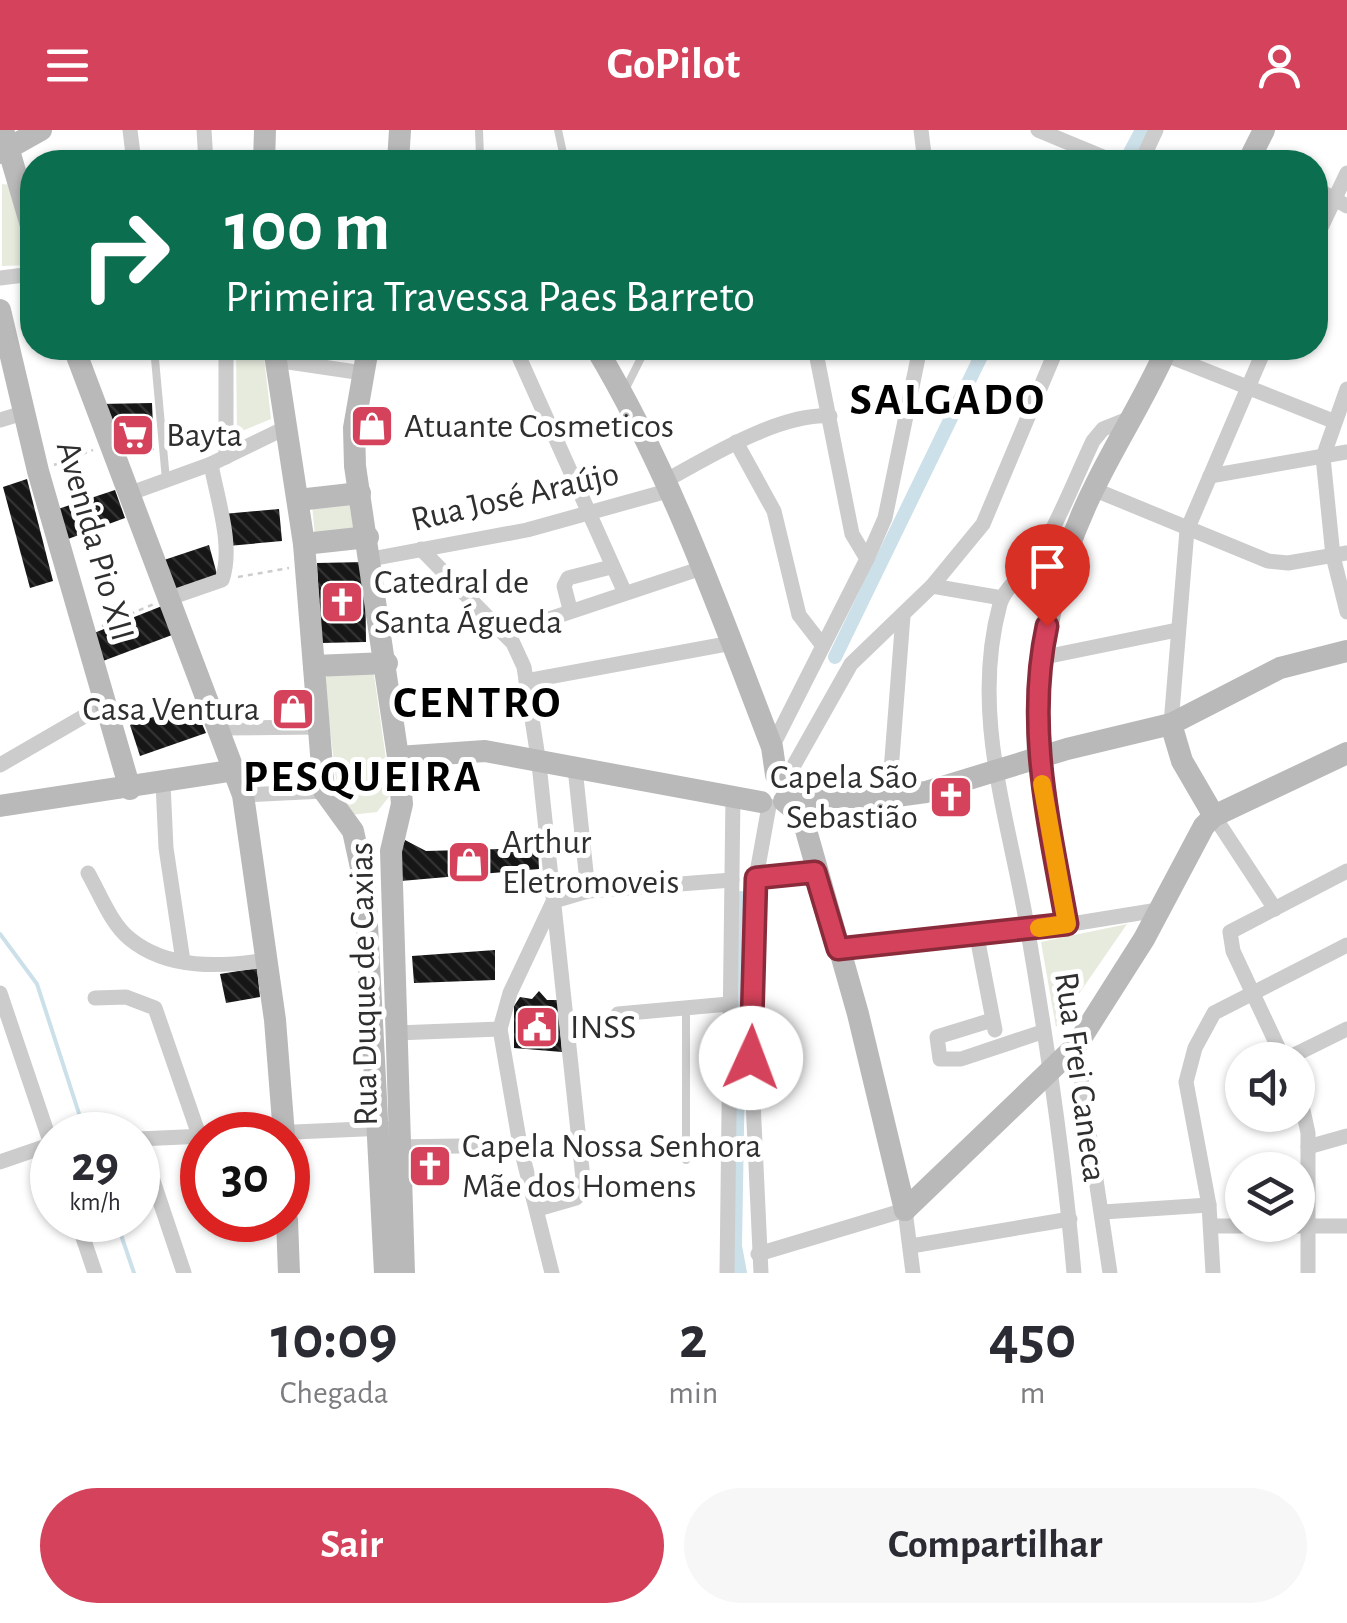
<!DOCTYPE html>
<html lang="pt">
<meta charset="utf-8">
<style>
:root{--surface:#fff;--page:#f7f7f7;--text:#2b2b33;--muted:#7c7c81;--accent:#d5425b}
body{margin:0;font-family:"Alegreya Sans",sans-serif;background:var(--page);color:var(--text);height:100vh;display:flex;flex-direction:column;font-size:38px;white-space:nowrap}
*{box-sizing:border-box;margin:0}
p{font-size:32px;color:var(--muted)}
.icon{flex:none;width:55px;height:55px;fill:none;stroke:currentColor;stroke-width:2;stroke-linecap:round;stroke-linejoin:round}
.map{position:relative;height:1143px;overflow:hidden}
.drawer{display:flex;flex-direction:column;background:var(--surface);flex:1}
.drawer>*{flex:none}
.hud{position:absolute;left:20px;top:20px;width:1308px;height:210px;border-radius:40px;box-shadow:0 2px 8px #0004;background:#0b6e4f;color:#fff;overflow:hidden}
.controls{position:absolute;left:1225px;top:912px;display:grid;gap:20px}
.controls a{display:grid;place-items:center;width:90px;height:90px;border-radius:50%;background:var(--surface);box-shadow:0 2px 8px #0004;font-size:50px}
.speed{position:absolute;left:30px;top:982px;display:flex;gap:20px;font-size:50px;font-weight:700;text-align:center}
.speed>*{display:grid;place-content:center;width:130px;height:130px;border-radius:50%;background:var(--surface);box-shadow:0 2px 8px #0004;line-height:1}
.speed small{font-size:25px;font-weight:400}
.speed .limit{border:15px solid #d22;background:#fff;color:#111}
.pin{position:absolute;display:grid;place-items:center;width:85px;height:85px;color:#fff;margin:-102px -42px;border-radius:50% 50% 50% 0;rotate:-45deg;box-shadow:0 0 10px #0007}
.pin .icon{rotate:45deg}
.me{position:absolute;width:110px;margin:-55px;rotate:2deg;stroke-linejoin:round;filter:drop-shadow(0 0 8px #0008)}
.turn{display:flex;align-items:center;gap:35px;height:210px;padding:0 40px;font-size:45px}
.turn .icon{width:130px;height:130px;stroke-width:2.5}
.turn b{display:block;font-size:70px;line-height:85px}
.eta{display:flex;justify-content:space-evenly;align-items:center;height:170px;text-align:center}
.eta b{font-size:60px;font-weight:600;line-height:70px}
.cta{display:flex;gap:20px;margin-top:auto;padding:20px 40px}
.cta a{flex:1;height:115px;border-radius:60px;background:var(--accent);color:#fff;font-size:40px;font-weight:600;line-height:115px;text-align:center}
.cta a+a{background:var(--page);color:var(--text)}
header{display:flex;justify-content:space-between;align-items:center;height:130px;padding:0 40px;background:var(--accent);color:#fff;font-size:45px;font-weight:600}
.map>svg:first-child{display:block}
.green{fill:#e6ebde}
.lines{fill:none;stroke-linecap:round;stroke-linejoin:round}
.stream{stroke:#cce0e9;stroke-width:4}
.canal{stroke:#cce0e9;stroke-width:14}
.building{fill:url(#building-back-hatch)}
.path{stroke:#ccc;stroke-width:2.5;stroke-dasharray:5 5;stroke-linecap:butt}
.lane{stroke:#ccc;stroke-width:8}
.street{stroke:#ccc;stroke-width:15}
.secondary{stroke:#b9b9b9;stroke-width:22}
.route-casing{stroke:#8a2b3b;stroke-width:25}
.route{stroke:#d5425b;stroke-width:18}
.slow{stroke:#f59e0b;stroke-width:18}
.labels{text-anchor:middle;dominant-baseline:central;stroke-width:10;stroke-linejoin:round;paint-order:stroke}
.poi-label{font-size:35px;fill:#2f2f2f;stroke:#fff;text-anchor:start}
.street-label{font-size:35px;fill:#2f2f2f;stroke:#fff}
.district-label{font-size:45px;font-weight:bold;letter-spacing:2.5px;fill:#000;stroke:#fff}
</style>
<header><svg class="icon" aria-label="menu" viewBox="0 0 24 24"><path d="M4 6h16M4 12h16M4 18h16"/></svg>GoPilot<svg class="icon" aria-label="person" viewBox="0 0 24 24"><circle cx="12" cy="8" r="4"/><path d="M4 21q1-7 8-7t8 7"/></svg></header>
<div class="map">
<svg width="1347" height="1143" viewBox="0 0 1347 1143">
<defs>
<pattern id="building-back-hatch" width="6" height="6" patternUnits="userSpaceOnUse" patternTransform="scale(2.5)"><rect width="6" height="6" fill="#161616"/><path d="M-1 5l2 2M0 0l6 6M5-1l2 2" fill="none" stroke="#303030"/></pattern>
</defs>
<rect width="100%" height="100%" fill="#fff"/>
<!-- green -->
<g class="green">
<polygon points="2,54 11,55 32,135 2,136"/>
<polygon points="236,218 263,218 271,289 237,303"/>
<polygon points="353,370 360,402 315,407 312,375"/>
<polygon points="365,539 374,545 391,664 377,682 350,685 338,665 324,550 330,543"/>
<polygon points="1127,794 1056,897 1041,812"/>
</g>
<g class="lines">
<!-- stream -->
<g class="stream">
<polyline points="0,804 37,854 85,1002"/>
<polyline points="116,1090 134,1143"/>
</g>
<!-- canal -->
<g class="canal">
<polyline points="1125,32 1142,0"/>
<polyline points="835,527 985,218"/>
<polyline points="740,1143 735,1116 741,768"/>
</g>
</g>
<!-- building -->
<g class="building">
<polygon points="152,273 154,320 118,318 99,274"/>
<polygon points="27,349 53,451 30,458 3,357"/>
<polygon points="115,360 125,388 68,409 58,379"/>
<polygon points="279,379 282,411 228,416 223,384"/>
<polygon points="209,415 218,448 173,463 161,431"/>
<polygon points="365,432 366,512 321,513 317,433"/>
<polygon points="162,476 172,505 103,531 94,503"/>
<polygon points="193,573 206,603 140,626 130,595"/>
<polygon points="405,710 426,721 538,718 539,739 401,751 399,725"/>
<polygon points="495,820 495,850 414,853 412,826"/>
<polygon points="257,838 260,867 226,873 220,844"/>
<polygon points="539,861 547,870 558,870 562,922 514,918 514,876 520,867 532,869"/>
</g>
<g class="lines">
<!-- path -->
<g class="path">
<polyline points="54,335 93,320"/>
<polyline points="238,447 289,438"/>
<polyline points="102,496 154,474"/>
<polyline points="580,890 606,886"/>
</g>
<!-- lane -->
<g class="lane">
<polyline points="479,0 480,26 485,32"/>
<polyline points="558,0 565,32"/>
<polyline points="154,218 166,350"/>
<polyline points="624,262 646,218"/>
<polyline points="686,1030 686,879"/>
</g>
<!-- street -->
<g class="street">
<polyline points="130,0 134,32"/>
<polyline points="204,0 206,32"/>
<polyline points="921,0 925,32"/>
<polyline points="1038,0 1115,32"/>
<polyline points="1253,22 1271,32"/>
<polyline points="1141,32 1156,0"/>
<polyline points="1315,58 1347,76"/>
<polyline points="1315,110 1347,43"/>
<polyline points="0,148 32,144"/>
<polyline points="515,218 625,463"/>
<polyline points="1164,224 1333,291"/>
<polyline points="275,230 363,243"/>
<polyline points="1347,259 1323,327 1333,426 1347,482"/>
<polyline points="0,290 23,283"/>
<polyline points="736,312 774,381 799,485 823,516"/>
<polyline points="226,327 226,218"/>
<polyline points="1210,346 1347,322"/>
<path d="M 667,350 C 710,326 780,283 830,286"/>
<polyline points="1093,359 1268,431 1288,433 1347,423"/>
<polyline points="131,363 211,334 283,299"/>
<polyline points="421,419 513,513 524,537 539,634 584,1058 576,1068 538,1079"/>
<polyline points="371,429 527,400 671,360"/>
<polyline points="867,429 885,388 920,218"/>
<polyline points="932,456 1002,468"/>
<path d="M 170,468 L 222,450 C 234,416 217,369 211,334"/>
<polyline points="570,479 564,456 568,448 611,437"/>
<polyline points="504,504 702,438"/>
<polyline points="1040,528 1177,500"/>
<polyline points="526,551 732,513"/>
<polyline points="1171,594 1187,400 1265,218"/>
<polyline points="220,598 318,597"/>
<polyline points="772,617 867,429 852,404 815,218"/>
<polyline points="1038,629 1067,793"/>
<polyline points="0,635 107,573"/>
<polyline points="575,638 588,761"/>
<polyline points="785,651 851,534 932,456 983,394 1057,218"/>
<polyline points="163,653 166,718 183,831"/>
<polyline points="243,665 324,661"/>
<polyline points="889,667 903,486"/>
<polyline points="1214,686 1275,779"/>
<path d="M 88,743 C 100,764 111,794 130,809 C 168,840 221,837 266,830"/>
<polyline points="756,748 815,742"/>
<polyline points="554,771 588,761 732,750"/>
<polyline points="552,774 510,863 500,899 520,1015 552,1143"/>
<polyline points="977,807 995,900"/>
<polyline points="838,819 1028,801 1158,780"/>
<polyline points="0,863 52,1017"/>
<polyline points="95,868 126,867 155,878 199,1005"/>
<polyline points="618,884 729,874"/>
<polyline points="992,890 937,907 940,929 961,929 1042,902"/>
<polyline points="396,903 500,899"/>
<polyline points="1076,916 1110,1143"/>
<polyline points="1284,930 1233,821 1230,802 1347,741"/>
<polyline points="1284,930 1347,899"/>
<polyline points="1234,953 1242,949"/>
<polyline points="1298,957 1308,1003 1308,1143"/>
<polyline points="138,1009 386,998"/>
<polyline points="139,1009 184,1143"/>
<polyline points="393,1017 520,1015"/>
<polyline points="1308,1017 1347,1006"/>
<polyline points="0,1032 52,1014"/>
<polyline points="1103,1082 1209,1075"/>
<polyline points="77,1090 95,1143"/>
<polyline points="1211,1096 1347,1096"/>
<polyline points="911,1116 1070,1089"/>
<polyline points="758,1124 905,1080 913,1143"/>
<polyline points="727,1143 733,664"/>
<polyline points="761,1143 751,928 756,748 769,676"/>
<path d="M 1074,1143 C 1064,1027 1047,912 1027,796 C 1009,689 970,584 1000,474 C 1006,454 1031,440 1041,421 C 1061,386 1076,347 1093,311 L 1103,299 L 1128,289"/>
<polyline points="1213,1143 1209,1075 1186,952 1195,918 1214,883 1347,815"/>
</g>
<!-- secondary -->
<g class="secondary">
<polyline points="3,0 32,99"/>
<polyline points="0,23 41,0"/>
<polyline points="264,32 265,0"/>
<polyline points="398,32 400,0"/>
<polyline points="1248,32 1264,0"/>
<polyline points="0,180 38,341 130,659"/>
<polyline points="74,218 243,665 275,890 284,1005"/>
<polyline points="274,218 304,414 324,661 353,701 365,756 385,1143"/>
<polyline points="368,218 354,298 355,336 398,627 402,674 391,721 404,1143"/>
<path d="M 596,218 C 671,343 719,480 772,617 L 776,645"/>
<polyline points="298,370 360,363"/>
<polyline points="304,414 368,407"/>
<polyline points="314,536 387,533"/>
<polyline points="1171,594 1182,631 1214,686"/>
<polyline points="398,627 485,621 761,672"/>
<path d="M 1038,629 C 1034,533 1052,441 1096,354 C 1118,309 1147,264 1167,218"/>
<polyline points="787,667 889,667 926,662 1067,619 1171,594 1280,538 1347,521"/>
<polyline points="784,671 802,686 858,884 905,1080"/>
<polyline points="0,676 236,640"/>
<polyline points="905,1080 1076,916 1144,809 1204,696 1214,686 1347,623"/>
<polyline points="287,1090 289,1143"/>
</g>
</g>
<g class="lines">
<!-- route casing -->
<g class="route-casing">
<path id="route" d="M 751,928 L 756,748 L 815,742 L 838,819 L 1067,794 C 1049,693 1025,597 1047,496"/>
</g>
<!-- route -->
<use href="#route" class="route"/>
<!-- slow -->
<polyline class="slow" points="1039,798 1067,794 1042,654"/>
</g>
<!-- icons -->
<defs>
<g id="shop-square" transform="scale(2.25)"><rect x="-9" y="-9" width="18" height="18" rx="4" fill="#d5425b" stroke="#fff"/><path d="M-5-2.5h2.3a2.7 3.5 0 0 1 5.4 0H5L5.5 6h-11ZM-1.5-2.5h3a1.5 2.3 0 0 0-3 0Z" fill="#fff"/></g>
<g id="supermarket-square" transform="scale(2.25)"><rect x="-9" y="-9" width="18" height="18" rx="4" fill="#d5425b" stroke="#fff"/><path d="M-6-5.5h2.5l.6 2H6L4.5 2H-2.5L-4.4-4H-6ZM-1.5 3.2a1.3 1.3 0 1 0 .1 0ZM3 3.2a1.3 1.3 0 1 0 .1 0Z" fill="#fff"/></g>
<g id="church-square" transform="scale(2.25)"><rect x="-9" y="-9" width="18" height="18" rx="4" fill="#d5425b" stroke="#fff"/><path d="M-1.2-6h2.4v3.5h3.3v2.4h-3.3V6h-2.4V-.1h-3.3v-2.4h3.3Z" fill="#fff"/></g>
<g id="civic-square" transform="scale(2.25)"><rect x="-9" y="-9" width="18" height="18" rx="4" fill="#d5425b" stroke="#fff"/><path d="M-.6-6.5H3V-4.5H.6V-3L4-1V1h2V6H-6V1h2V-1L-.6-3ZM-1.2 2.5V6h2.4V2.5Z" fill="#fff"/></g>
</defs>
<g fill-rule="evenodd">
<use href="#shop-square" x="372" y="296"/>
<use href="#supermarket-square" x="133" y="305"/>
<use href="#church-square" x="342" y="472"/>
<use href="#shop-square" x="293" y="579"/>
<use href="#church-square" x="951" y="667"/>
<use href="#shop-square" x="469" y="732"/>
<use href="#civic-square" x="537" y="897"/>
<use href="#church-square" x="430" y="1036"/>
</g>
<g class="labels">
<!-- poi labels -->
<g class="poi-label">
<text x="404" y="296">Atuante Cosmeticos</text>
<text x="166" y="305">Bayta</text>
<text x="374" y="452">Catedral de<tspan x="374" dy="40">Santa Águeda</tspan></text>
<text x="260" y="579" text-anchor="end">Casa Ventura</text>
<text x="918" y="647" text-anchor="end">Capela São<tspan x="918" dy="40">Sebastião</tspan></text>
<text x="502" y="712">Arthur<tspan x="502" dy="40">Eletromoveis</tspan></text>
<text x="570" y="897">INSS</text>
<text x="462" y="1016">Capela Nossa Senhora<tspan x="462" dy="40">Mãe dos Homens</tspan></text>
</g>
<!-- street labels -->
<g class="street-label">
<text transform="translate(515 367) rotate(-13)">Rua José Araújo</text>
<text transform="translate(95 411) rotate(74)">Avenida Pio XII</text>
<text transform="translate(364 854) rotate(-91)">Rua Duque de Caxias</text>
<text transform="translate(1080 947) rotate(82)">Rua Frei Caneca</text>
</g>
<!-- district labels -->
<g class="district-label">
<text x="948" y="270">SALGADO</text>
<text x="478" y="573">CENTRO</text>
<text x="363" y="647">PESQUEIRA</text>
</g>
</g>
</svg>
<div class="controls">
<a><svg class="icon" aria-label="sound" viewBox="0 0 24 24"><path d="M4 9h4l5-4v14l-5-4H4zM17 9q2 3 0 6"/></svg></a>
<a><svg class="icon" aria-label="layers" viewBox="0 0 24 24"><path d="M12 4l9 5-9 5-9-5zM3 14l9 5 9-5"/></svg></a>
</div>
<div class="speed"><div>29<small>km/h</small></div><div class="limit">30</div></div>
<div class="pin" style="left:1047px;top:496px;background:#d93025"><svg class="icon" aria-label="arrive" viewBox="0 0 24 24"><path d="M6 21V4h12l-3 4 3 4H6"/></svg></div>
<svg class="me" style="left:751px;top:928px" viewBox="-20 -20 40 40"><circle r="19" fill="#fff"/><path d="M0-13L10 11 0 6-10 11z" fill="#d5425b"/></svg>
<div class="hud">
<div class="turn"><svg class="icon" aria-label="right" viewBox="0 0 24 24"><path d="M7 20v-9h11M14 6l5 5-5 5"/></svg><div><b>100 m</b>Primeira Travessa Paes Barreto</div></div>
</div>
</div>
<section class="drawer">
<div class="eta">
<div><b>10:09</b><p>Chegada</p></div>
<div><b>2</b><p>min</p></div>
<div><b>450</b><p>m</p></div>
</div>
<div class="cta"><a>Sair</a><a>Compartilhar</a></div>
</section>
